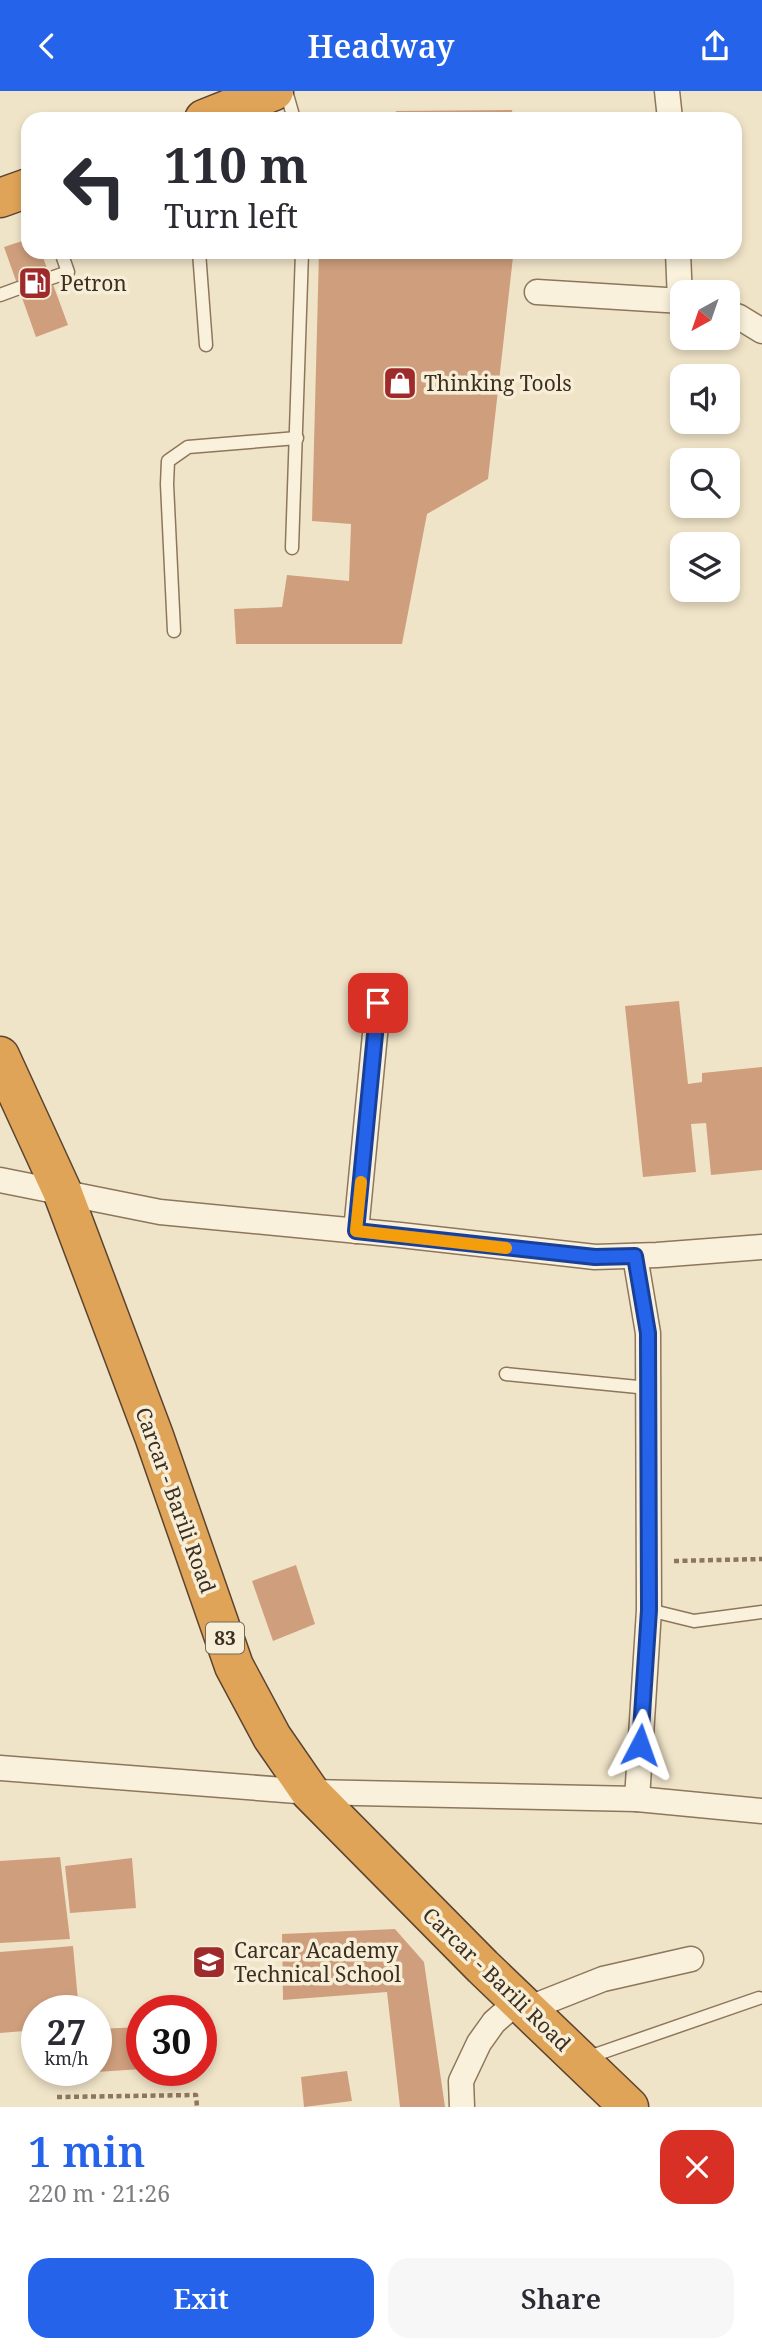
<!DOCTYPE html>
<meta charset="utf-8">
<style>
:root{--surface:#fff;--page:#f7f7f7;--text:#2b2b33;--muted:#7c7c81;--accent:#2563eb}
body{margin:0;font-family:"Noto Serif",serif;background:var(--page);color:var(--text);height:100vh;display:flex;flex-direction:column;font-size:26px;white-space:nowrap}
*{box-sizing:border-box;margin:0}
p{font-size:23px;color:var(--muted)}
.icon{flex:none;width:38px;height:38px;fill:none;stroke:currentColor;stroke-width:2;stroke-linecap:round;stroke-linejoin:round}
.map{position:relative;height:2016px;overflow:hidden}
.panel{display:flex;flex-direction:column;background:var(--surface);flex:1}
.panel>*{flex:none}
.hud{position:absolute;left:21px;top:21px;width:721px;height:147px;border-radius:21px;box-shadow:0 4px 10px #0003;background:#fff;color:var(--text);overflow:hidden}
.needle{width:46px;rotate:220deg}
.fabs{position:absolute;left:670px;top:189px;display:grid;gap:14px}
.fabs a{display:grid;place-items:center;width:70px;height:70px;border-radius:14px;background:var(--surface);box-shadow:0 4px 10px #0003;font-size:35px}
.speed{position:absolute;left:21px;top:1904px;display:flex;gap:14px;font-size:35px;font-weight:700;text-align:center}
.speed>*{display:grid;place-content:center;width:91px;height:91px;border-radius:50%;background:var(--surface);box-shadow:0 4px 10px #0003;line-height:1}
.speed small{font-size:18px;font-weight:400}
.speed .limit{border:10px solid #d22;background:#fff;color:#111}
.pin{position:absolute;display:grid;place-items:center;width:60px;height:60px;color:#fff;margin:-30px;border-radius:14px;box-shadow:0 4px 10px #0006}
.me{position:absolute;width:77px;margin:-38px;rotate:4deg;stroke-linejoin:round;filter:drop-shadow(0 0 5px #0008)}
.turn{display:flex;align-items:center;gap:24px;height:147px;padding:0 28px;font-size:32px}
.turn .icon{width:91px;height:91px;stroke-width:2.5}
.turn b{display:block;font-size:49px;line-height:60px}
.round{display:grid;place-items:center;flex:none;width:74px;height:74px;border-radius:21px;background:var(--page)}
.overview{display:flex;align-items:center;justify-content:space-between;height:119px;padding:0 28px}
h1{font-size:42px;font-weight:600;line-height:52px;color:var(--accent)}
.action{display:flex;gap:14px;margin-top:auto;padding:14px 28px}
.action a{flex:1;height:80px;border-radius:21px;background:var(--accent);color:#fff;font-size:28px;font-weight:600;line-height:80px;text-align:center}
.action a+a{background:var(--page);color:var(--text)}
header{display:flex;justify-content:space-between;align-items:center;height:91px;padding:0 28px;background:var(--accent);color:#fff;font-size:32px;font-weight:600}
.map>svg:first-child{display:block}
.building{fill:#cf9f7d}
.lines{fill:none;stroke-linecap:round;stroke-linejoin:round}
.lane-casing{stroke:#8d765c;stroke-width:15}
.street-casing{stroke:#8d765c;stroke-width:27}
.highway-casing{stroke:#5b4430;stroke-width:41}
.path{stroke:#8d765c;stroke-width:4.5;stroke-dasharray:5 3.5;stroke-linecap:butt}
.lane{stroke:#faf1dc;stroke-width:12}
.street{stroke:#faf1dc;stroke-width:24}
.highway{stroke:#e0a458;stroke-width:38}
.route-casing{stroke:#184099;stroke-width:18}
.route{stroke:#2563eb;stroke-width:12}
.slow{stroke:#f59e0b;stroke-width:12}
.labels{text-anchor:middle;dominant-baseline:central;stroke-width:7;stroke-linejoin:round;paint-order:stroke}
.shield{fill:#f7eed8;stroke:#756857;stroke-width:2}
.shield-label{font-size:19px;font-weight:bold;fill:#3d2e20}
.poi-label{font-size:21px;fill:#3d2e20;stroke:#f7eed8;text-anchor:start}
.street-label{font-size:21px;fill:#3d2e20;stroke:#f7eed8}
</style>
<header><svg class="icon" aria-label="back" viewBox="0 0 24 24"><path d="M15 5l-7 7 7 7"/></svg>Headway<svg class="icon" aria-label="share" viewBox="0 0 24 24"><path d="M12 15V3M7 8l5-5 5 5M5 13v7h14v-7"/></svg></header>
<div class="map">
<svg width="762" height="2016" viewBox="0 0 762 2016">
<rect width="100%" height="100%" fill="#f0e4c8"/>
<!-- building -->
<g class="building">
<polygon points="512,19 513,28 395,28 396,20"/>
<polygon points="28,148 28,161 41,161 68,234 36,246 4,156"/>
<polygon points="319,161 538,161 537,168 513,166 488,388 427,423 402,553 236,553 234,518 282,516 287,484 349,490 351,433 312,430"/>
<polygon points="679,910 688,993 702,991 702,982 762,976 762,1079 711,1084 706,1032 691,1033 696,1081 643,1086 625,915"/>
<polygon points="296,1474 315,1533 273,1550 252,1490"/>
<polygon points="60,1766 70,1848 0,1852 0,1770"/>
<polygon points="132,1767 136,1817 70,1822 65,1775"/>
<polygon points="395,1838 424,1871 445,2016 400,2016 387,1901 283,1909 282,1843"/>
<polygon points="73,1855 79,1920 37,1920 37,1939 0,1942 0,1861"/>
<polygon points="142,1936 142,1978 96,1981 96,1938"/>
<polygon points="52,1979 92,1979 92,1981 53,1984"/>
<polygon points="347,1980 352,2010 304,2016 301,1986"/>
</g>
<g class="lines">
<!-- lane casing -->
<g class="lane-casing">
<g id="lane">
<polyline points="286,0 294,28"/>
<polyline points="199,161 206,254"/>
<polyline points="51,187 68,181 61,161"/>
<polyline points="0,204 19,197"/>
<polyline points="292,457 302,161"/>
<polyline points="174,540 167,393 168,370 188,356 297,347"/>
<polyline points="506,1283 648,1297"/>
<polyline points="649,1519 694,1530 762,1521"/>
<polyline points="586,1967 759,1907"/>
</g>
</g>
<!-- street casing -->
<g class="street-casing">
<g id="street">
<polyline points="667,0 670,28"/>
<polyline points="678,161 680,209"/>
<polyline points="537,201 682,210"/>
<polyline points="728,222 739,226 762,240"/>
<polyline points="0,1089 160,1121 400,1144 595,1166 657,1164 762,1156"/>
<polyline points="356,1140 378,912"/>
<polyline points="635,1165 648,1242 649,1519 637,1708"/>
<polyline points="0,1677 310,1701 637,1708 762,1720"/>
<polyline points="527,1918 603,1888 691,1868"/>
<polyline points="462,2016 461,1990 479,1952 494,1931 518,1910"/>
</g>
</g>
<!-- highway casing -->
<g class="highway-casing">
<g id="highway">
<polyline points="204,28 274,0"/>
<polyline points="0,107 28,97"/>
<polyline points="0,965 62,1100 154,1345 234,1575 272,1646 310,1701 483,1876 629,2016"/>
</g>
</g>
<!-- path -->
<g class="path">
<polyline points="674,1470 762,1468"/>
<polyline points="57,2006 196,2004 197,2016"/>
</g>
<!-- lane -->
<use href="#lane" class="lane"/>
<!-- street -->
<use href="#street" class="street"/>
<!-- highway -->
<use href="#highway" class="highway"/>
</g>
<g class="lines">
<!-- route casing -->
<g class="route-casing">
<polyline id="route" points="378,912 356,1140 595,1166 635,1165 648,1242 649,1519 640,1654"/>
</g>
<!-- route -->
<use href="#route" class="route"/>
<!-- slow -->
<polyline class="slow" points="361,1091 356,1140 506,1157"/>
</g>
<!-- icons -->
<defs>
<g id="fuel-square" transform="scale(1.75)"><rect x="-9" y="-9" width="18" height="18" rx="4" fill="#9e2a2b" stroke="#f7eed8"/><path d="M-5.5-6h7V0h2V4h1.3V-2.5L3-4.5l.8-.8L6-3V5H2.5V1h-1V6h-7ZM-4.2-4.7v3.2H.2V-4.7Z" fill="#fff"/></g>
<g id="shop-square" transform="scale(1.75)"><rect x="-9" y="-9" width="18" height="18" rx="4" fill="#9e2a2b" stroke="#f7eed8"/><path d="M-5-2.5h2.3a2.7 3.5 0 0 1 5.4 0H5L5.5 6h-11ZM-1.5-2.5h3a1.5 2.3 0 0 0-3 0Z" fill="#fff"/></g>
<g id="school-square" transform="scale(1.75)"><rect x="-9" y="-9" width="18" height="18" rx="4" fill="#9e2a2b" stroke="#f7eed8"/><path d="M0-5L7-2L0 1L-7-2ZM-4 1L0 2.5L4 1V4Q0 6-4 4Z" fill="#fff"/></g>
</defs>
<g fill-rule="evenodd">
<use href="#fuel-square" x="35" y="192"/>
<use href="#shop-square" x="400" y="292"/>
<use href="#school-square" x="209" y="1871"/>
</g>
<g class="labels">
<!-- shield labels -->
<rect class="shield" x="206" y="1531.5" width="38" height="31" rx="5"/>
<g class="shield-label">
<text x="225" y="1547">83</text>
</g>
<!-- poi labels -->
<g class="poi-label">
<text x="60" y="192">Petron</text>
<text x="424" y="292">Thinking Tools</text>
<text x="234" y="1859">Carcar Academy<tspan x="234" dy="24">Technical School</tspan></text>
</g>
<!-- street labels -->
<g class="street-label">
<text transform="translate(176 1409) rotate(70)">Carcar - Barili Road</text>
<text transform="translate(497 1888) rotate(44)">Carcar - Barili Road</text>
</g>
</g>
</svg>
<div class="fabs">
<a><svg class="needle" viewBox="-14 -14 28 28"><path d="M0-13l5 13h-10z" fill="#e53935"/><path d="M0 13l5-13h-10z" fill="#7c7c81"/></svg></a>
<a><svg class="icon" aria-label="sound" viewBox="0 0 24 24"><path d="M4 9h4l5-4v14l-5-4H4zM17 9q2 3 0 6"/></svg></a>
<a><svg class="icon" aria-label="search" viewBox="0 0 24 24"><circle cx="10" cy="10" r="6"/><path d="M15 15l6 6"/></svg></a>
<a><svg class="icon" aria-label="layers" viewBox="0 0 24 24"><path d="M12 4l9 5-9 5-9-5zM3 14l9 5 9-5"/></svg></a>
</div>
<div class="speed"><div>27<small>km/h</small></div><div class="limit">30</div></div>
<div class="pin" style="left:378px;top:912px;background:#d93025"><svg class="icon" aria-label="arrive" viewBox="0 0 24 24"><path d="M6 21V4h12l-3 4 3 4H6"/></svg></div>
<svg class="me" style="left:640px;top:1654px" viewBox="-20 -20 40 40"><path d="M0-17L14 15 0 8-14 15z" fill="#2563eb" stroke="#fff" stroke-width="4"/></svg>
<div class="hud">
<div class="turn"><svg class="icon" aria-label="left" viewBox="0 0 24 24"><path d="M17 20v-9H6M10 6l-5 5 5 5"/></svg><div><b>110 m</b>Turn left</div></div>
</div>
</div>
<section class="panel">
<div class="overview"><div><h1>1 min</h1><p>220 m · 21:26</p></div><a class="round" style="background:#d93025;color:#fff"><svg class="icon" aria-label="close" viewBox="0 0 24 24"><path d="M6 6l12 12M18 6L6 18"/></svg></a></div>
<div class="action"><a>Exit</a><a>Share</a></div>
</section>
